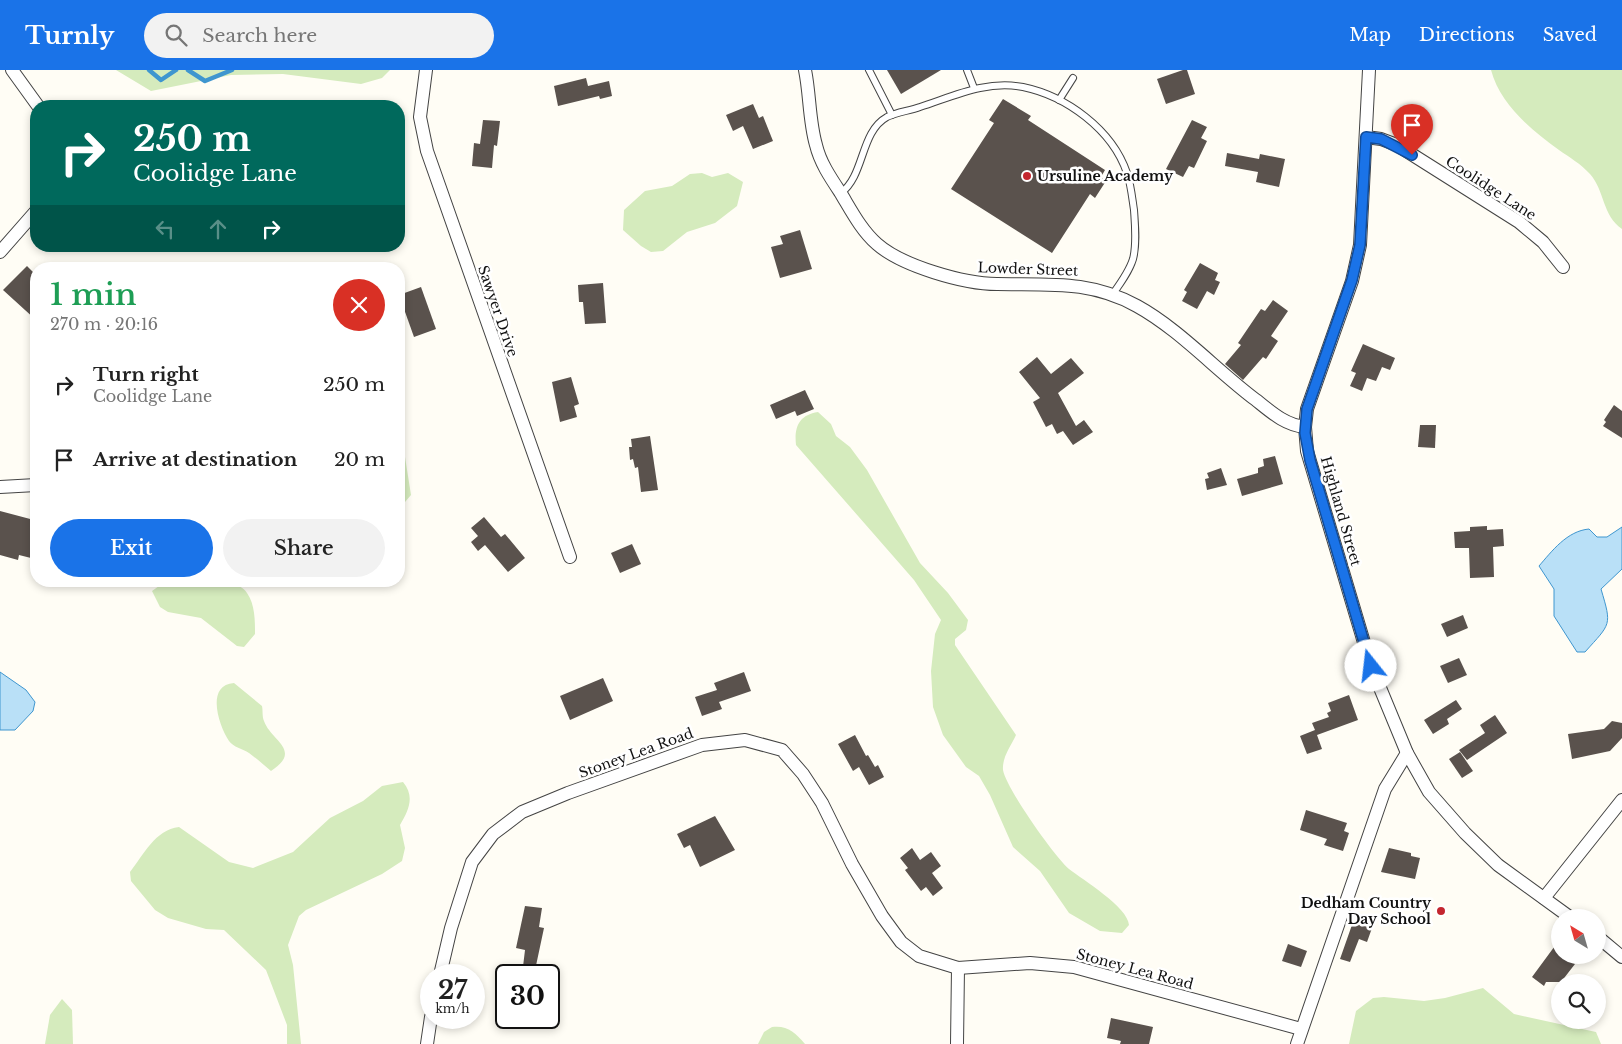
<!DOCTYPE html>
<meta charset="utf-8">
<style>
:root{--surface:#fff;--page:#f2f2f2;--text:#222;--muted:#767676;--accent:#1a73e8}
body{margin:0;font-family:"Libre Baskerville",serif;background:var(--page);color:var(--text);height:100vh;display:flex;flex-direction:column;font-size:19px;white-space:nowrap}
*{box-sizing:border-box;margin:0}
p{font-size:16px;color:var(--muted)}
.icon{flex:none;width:28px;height:28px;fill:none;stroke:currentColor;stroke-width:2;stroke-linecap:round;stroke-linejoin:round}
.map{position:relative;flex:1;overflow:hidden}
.drawer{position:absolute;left:30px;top:192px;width:375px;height:325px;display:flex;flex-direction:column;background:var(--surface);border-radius:20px;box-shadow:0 2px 8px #0003}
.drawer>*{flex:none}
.hud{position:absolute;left:30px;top:30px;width:375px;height:152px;border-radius:20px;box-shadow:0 2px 8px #0003;background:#00695c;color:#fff;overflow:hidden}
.needle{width:32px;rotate:323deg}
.fabs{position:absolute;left:1551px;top:839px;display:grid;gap:10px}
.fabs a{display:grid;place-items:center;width:55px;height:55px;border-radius:50%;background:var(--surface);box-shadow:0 2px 8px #0003;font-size:25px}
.speed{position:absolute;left:420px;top:894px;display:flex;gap:10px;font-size:25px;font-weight:700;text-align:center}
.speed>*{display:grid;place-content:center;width:65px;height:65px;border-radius:50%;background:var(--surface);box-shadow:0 2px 8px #0003;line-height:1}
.speed small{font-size:12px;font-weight:400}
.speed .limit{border:2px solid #111;border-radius:8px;background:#fff;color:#111}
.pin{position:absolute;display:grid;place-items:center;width:42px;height:42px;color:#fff;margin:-51px -21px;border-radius:50% 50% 50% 0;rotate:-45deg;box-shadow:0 0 5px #0007}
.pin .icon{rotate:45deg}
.me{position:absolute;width:55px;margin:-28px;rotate:344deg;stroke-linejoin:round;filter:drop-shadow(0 0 4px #0008)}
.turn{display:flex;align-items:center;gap:18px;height:105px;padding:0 20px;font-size:22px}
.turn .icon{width:65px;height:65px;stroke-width:2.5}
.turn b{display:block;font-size:35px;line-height:42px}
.lanes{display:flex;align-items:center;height:48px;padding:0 20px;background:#0003;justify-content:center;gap:25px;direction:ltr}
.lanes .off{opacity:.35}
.round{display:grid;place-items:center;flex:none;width:52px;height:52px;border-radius:26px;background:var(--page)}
.headline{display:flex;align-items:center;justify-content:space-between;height:85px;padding:0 20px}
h1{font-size:30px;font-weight:600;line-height:38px;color:#1e9e55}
.button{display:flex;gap:10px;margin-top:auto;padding:10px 20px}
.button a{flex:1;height:58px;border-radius:30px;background:var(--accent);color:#fff;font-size:20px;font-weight:600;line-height:58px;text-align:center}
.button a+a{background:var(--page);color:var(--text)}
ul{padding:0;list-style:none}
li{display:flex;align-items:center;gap:15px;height:75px;padding:0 20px}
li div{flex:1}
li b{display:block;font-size:19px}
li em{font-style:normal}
header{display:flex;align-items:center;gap:30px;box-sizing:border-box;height:70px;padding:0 25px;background:var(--accent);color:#fff}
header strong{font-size:24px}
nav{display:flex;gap:28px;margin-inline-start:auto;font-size:18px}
.search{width:350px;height:45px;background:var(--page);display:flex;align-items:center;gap:12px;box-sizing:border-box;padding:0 18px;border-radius:28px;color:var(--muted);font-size:19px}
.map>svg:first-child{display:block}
.green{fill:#d5ebbd}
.water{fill:#b9e0f7;stroke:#3f96cf}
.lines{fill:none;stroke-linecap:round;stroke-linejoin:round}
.stream{stroke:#3f96cf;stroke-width:4.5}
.building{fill:#5a524d}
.service-casing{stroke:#444;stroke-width:8}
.minor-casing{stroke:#444;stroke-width:14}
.service{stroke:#fff;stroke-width:6}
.minor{stroke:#fff;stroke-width:12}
.route-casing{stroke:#114b97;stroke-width:12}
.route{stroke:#1a73e8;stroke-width:9}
.poi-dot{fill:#c4262e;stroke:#fff;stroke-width:2}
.labels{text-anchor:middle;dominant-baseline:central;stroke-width:5;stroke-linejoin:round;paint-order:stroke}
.poi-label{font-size:14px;font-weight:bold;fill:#111;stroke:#fff;text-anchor:start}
.street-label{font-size:14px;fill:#111;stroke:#fff}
</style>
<header>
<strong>Turnly</strong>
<div class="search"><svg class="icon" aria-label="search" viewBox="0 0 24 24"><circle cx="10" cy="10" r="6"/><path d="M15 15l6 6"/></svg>Search here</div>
<nav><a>Map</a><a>Directions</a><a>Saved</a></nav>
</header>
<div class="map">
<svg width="1622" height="974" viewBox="0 0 1622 974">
<rect width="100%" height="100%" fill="#fffdf5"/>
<!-- green -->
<g class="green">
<polygon points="116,0 390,0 382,8 361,14 283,4 231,5 151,21"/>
<path d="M 1491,0 L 1622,0 L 1622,159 C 1602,145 1605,121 1590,104 C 1581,94 1569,87 1559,80 C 1531,60 1500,34 1491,0 Z"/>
<polygon points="702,103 712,107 728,103 743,112 737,136 715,153 687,162 663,181 651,182 641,176 623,160 624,140 645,121 672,116 690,104"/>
<path d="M 818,342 L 831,354 L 836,366 L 850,377 L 867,400 L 920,493 L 948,523 L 968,550 L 966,560 L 955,569 L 955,575 L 1016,665 C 1011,676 1002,687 1003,700 C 1006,718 1054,786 1069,799 C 1083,810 1128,837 1129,855 L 1122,863 L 1100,861 L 1069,843 L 1040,801 L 1013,777 L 990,725 L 979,706 L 966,697 L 943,665 L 933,637 L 931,601 L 935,564 L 941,550 L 914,510 L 796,375 C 794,357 799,345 818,342 Z"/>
<polygon points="399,381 405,387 411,425 405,432 399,431"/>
<path d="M 166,511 C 186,511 236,505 247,523 C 255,534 255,551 255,564 L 244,577 L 237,576 L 201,548 L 168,542 L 160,537 L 152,521 Z"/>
<path d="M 234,613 L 262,636 C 263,640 262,647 264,651 C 271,671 303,680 271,701 C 264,695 257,689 249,683 C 243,679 233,677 229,671 C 219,656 205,615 234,613 Z"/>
<path d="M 403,712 C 415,726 409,740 400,755 L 405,778 L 402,791 L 382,804 L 306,840 L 299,846 L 288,875 L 293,895 L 301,974 L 287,974 L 287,955 L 266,900 L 224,860 L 206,859 L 168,848 L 155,840 L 131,811 L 130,802 C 144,784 155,760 179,757 L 229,792 L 253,798 L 293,782 L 330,748 L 363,731 L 382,716 Z"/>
<polygon points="1483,918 1514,944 1596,962 1601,974 1349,974 1356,941 1373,928 1384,927 1424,931 1445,928"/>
<polygon points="62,929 72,940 73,974 45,974 50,945"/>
<path d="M 772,957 C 787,955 795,962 805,974 L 758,974 L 764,962 Z"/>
</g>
<!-- water -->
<g class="water">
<path d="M 1622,457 L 1622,499 L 1601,519 C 1612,556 1611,553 1585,582 L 1577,582 L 1554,546 L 1554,519 L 1539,496 C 1552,481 1567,461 1589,459 L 1597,467 L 1607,467 Z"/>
<polygon points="0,602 26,620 35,632 33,641 15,660 0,660"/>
</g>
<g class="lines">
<!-- stream -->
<g class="stream">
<polyline points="149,0 161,10 176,0"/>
<polyline points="188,0 205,11 232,0"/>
</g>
</g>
<!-- building -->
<g class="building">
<polygon points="887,0 941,0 901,24"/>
<polygon points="1183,0 1187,0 1195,24 1166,34 1157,9"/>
<polygon points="586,8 588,16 609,11 612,26 600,29 599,26 558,36 554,16"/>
<polygon points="1003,29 1031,46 1028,50 1105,100 1101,107 1106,111 1095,128 1090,124 1052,183 951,119 994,53 989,50"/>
<polygon points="753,34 759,48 763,46 773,71 753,79 743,56 733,61 726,45"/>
<polygon points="483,50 500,51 497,76 494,75 492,98 472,96 474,73 480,74"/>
<polygon points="1192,50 1207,57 1201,68 1207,71 1194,98 1189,96 1183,107 1166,99"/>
<polygon points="1227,83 1259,89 1260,84 1285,89 1279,117 1256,112 1258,102 1225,96"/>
<polygon points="800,160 812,199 780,208 771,177 783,174 780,166"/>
<polygon points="1200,193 1218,203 1215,210 1220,212 1214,225 1207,221 1197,239 1182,231 1187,222 1184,220"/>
<polygon points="27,196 36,205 36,221 31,226 36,231 36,250 3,220"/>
<polygon points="603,213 606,253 585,254 583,232 579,232 578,215"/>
<polygon points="421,217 436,259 414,267 399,225"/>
<polygon points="1273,230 1288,241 1271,266 1278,271 1266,289 1263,287 1243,310 1225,294 1241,275 1238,273 1261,239 1265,241"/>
<polygon points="1363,274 1395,288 1390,300 1382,297 1376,311 1367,308 1362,321 1350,316 1356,303 1351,301"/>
<polygon points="1037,287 1051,304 1071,288 1084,303 1058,323 1076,356 1084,350 1093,362 1073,375 1063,361 1057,364 1052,354 1046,357 1033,332 1040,328 1019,302"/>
<polygon points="571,307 579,334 574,336 577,347 560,352 552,312"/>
<polygon points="805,320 814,339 797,346 795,341 776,349 770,335"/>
<polygon points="1614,335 1622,341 1622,368 1603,356 1606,352 1604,350"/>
<polygon points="1420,355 1436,355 1435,378 1418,377"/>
<polygon points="650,366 658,420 641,422 638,397 635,398 633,389 630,390 629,377 632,377 631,369"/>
<polygon points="1275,386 1283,414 1242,426 1237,409 1258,403 1258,398 1264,396 1263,389"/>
<polygon points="1221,398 1227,415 1207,420 1205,409 1209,408 1207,403"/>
<polygon points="0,441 34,450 36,479 32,479 31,488 19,485 18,490 0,485"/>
<polygon points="484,447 501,467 505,464 525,488 508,502 485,475 478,481 471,472 478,466 471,458"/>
<polygon points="1487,456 1487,460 1503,459 1504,476 1493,477 1494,507 1470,508 1469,478 1455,478 1454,462 1470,461 1470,457"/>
<polygon points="632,474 641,494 620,503 611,483"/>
<polygon points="1463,545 1468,558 1447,567 1441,554"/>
<polygon points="1459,588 1467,605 1448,613 1440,596"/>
<polygon points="744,602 751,621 719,632 722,639 702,646 695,627 717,620 714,613"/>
<polygon points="603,608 613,631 570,650 560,626"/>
<polygon points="1349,625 1358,650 1317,665 1322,679 1307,684 1300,666 1315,660 1312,653 1329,647 1327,643 1331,641 1328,633"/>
<polygon points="1456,630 1462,639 1447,649 1449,654 1433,664 1424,650"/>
<polygon points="1495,645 1507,663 1467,690 1459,680 1485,663 1480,655"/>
<polygon points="1612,651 1622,653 1622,668 1610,681 1572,689 1568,664 1604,659"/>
<polygon points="855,665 866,686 868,685 875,697 878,695 884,707 869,715 859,697 853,701 838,674"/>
<polygon points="1460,682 1473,701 1462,708 1449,689"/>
<polygon points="1306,740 1347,753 1344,761 1349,763 1343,781 1324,775 1327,769 1300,760"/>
<polygon points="715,746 735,780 700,797 690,775 684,778 677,764"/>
<polygon points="912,778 920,790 931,782 941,796 932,803 943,818 933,826 926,817 921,821 905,800 908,798 900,788"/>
<polygon points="1389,778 1411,783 1411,786 1420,788 1415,809 1381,802"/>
<polygon points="525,836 542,838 539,857 544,858 534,905 522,905 525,880 516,878"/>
<polygon points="1353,852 1372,858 1367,872 1359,869 1350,892 1340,889"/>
<polygon points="1560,869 1560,885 1577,885 1572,892 1575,894 1561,912 1546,912 1544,916 1532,907"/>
<polygon points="1288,874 1307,881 1301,897 1282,891"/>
<polygon points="1111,948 1153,957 1149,974 1120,974 1121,971 1107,968"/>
</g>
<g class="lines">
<!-- service casing -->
<g class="service-casing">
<g id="service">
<polyline points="869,0 892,45"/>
<polyline points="967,0 974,18"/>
<polyline points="1059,30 1073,8"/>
<path d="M 841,123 C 865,105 860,62 887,47 C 897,42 909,41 920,37 C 954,26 986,10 1023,17 C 1066,26 1112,59 1127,103 C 1131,115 1132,127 1134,140 C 1135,155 1137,174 1133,189 C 1129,202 1120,214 1112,225"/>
</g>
</g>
<!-- minor casing -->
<g class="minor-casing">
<g id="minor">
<polyline points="12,0 38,36"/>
<polyline points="426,0 420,47 427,81 570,487"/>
<path d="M 805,0 C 810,24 809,51 816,75 C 820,92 830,107 840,122 C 851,140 861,160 877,174 C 902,196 964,214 997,214 C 1049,215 1090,210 1137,236 C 1179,259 1217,301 1256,330 C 1271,342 1285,355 1305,357"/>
<polyline points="1369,0 1360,175 1352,211 1307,339 1305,357 1307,381 1371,596 1407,683 1429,722 1465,763 1498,795 1571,848"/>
<polyline points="1366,67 1381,69 1397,75 1519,152 1543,172 1563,197"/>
<polyline points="0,182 36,141"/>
<polyline points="0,417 36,415"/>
<polyline points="1544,828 1622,730"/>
<polyline points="1598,867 1622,887"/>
<polyline points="440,905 451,858 472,792 493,764 522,742 568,723 702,675 745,670 782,680 803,704 822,733 852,794 882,846 901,872 919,886 958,898 1030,893 1074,897 1301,959"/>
<polyline points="427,974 431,947"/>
<polyline points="957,974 958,898"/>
<polyline points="1297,974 1385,719 1407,683"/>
</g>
</g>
<!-- service -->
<use href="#service" class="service"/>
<!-- minor -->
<use href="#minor" class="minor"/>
</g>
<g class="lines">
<!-- route casing -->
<g class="route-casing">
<polyline id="route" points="1371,596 1310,390 1305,363 1307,339 1352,210 1360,175 1366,67 1381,69 1412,85"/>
</g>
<!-- route -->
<use href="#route" class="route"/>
</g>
<!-- markers -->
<g class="poi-dot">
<circle cx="1027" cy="106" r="5"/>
<circle cx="1441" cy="841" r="5"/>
</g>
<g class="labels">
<!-- poi labels -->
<g class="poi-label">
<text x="1037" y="106">Ursuline Academy</text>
<text x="1431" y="833" text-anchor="end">Dedham Country<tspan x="1431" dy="16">Day School</tspan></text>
</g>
<!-- street labels -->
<g class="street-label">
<text transform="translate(1491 118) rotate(33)">Coolidge Lane</text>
<text transform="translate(1028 199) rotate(2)">Lowder Street</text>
<text transform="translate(498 241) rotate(71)">Sawyer Drive</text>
<text transform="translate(1341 441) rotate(74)">Highland Street</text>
<text transform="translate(636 683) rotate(-20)">Stoney Lea Road</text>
<text transform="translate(1135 899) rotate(15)">Stoney Lea Road</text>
</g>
</g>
</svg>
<div class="fabs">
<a><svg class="needle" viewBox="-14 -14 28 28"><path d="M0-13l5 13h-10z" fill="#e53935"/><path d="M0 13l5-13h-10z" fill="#767676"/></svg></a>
<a><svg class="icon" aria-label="search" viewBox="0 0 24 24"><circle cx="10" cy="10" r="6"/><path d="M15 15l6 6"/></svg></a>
</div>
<div class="speed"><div>27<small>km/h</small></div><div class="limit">30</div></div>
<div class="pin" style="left:1412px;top:85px;background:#d93025"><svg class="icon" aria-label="arrive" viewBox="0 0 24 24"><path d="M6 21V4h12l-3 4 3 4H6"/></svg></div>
<svg class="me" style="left:1371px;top:596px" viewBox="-20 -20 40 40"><circle r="19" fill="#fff"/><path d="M0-13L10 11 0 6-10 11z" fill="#1a73e8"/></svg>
<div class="hud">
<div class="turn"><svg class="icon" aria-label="right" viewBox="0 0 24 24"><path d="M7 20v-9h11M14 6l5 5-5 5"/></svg><div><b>250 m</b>Coolidge Lane</div></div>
<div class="lanes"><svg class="icon off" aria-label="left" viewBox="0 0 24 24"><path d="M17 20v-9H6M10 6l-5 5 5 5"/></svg><svg class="icon off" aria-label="ahead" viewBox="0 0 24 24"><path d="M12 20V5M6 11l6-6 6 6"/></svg><svg class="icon" aria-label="right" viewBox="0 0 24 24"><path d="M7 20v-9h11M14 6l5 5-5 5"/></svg></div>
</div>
<section class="drawer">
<div class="headline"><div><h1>1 min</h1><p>270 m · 20:16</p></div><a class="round" style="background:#d93025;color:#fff"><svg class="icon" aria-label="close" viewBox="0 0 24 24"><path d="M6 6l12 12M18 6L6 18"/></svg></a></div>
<ul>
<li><svg class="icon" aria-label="right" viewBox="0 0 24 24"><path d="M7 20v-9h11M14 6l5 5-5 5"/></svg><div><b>Turn right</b><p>Coolidge Lane</p></div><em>250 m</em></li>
<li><svg class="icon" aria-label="arrive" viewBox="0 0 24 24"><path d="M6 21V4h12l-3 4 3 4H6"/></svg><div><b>Arrive at destination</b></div><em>20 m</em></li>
</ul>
<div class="button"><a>Exit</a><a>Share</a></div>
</section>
</div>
